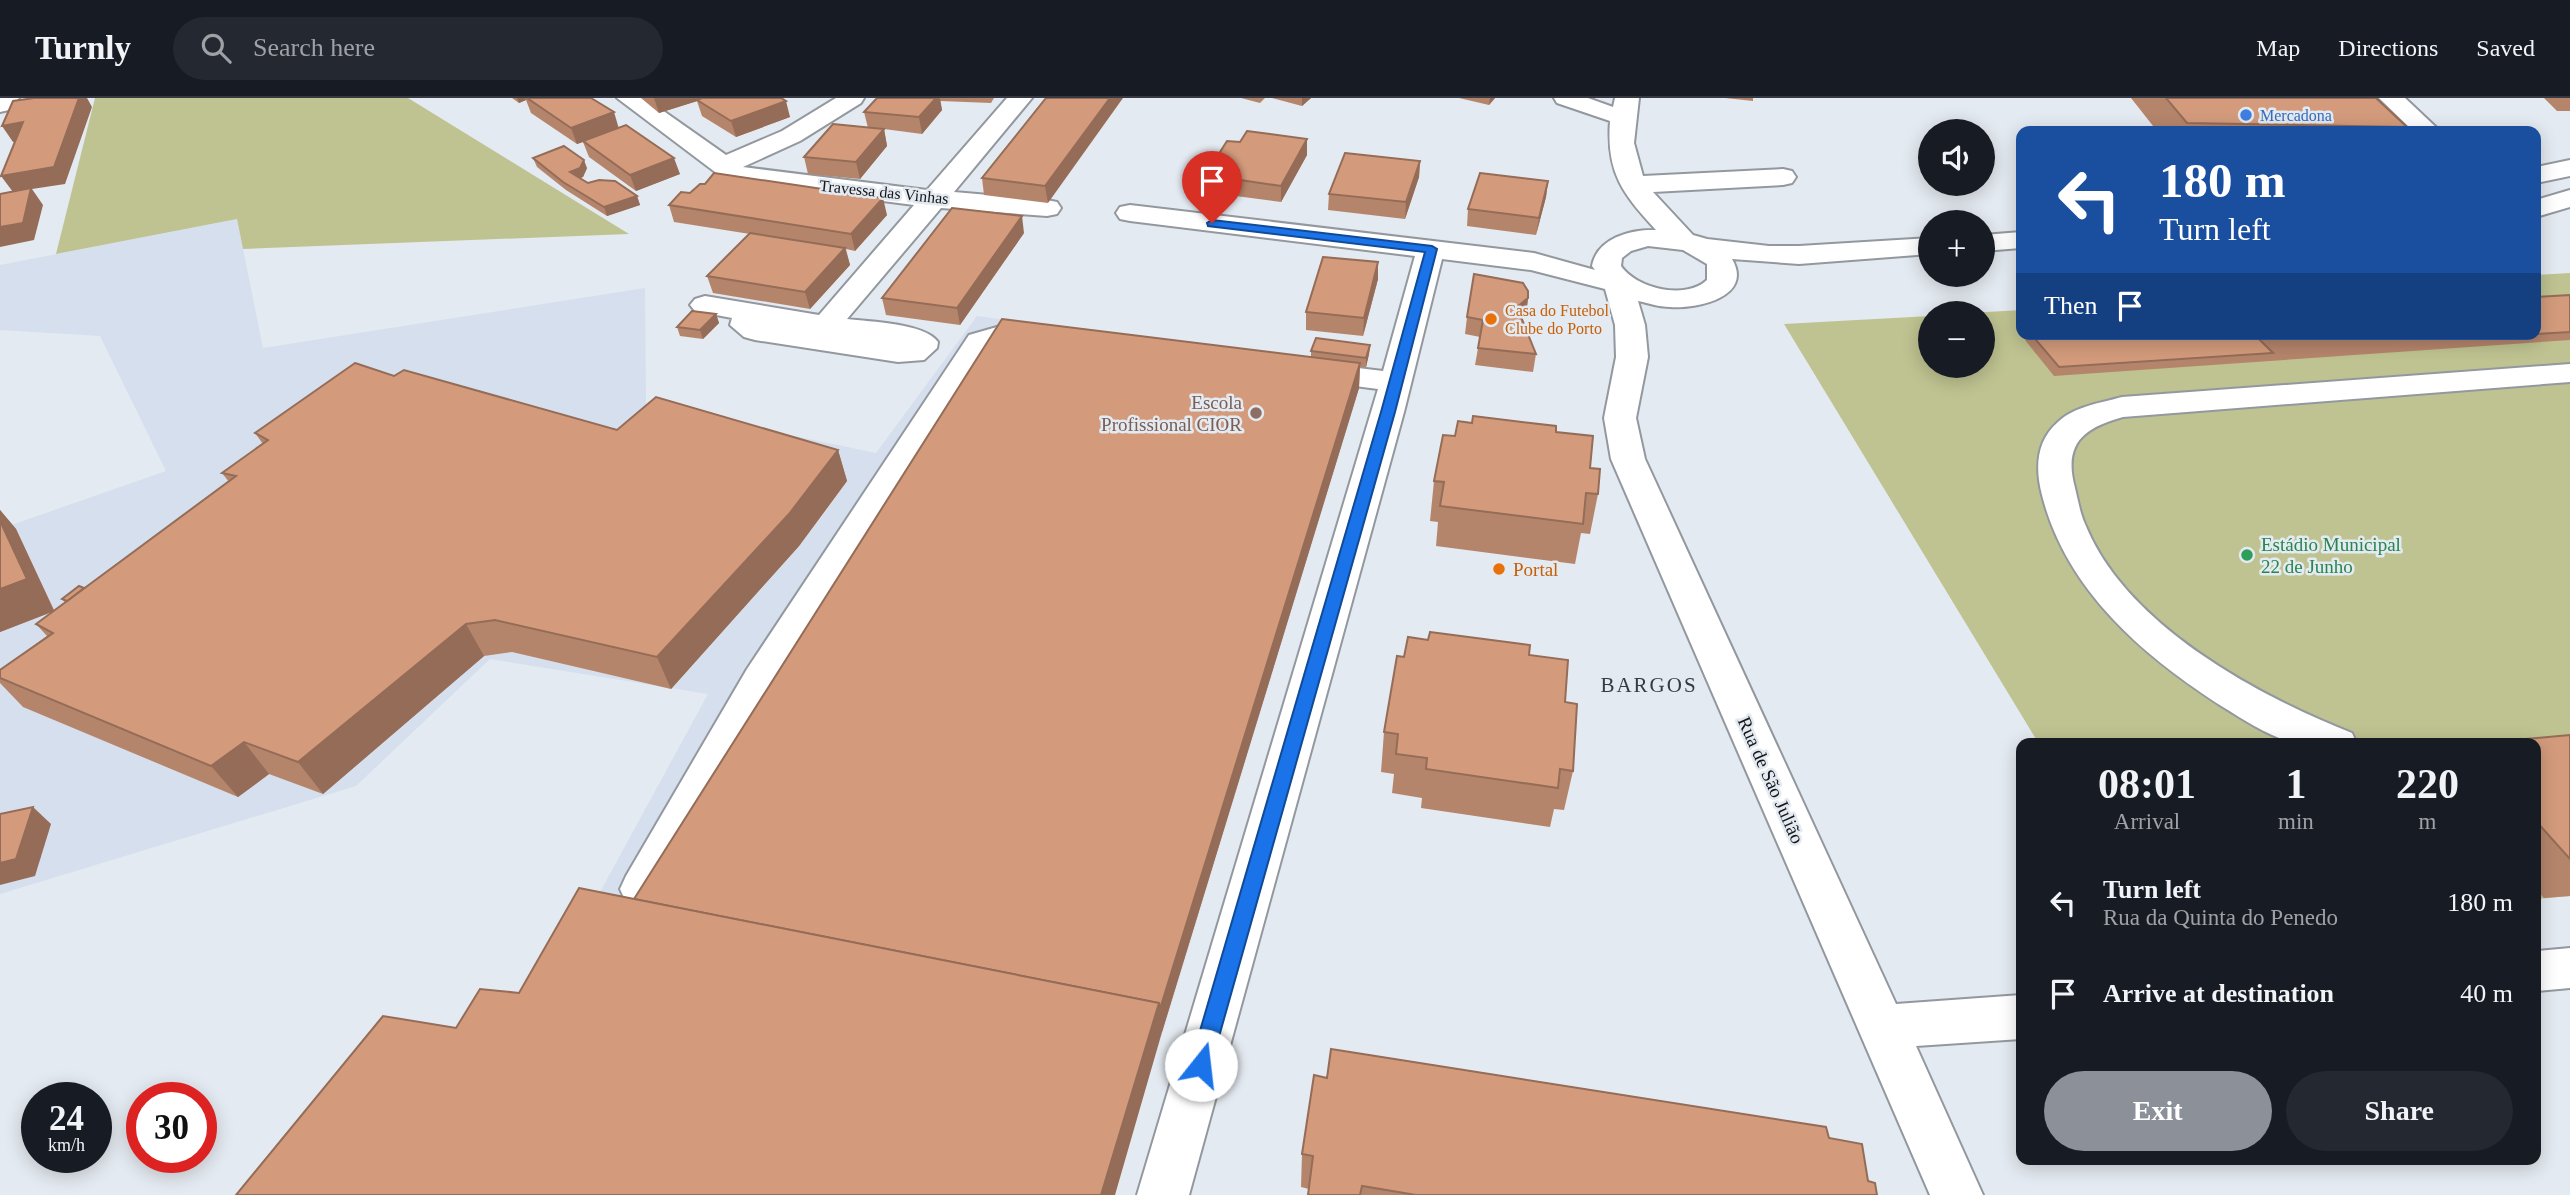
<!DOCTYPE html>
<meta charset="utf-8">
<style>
:root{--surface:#171b24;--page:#242831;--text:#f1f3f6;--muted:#9ea1a6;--line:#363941;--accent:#8c9099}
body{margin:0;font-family:Georgia,serif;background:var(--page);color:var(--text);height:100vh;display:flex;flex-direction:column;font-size:26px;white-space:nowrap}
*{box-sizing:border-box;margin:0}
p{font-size:23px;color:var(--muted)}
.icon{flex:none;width:38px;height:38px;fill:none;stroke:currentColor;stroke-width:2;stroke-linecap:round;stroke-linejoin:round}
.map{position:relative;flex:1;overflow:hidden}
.side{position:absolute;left:2016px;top:640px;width:525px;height:427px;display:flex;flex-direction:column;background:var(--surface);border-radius:14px;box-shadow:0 4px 18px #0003}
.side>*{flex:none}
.top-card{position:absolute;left:2016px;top:28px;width:525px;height:214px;border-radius:14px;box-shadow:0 4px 18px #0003;background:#1a4fa0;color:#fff;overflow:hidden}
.fabs{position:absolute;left:1918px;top:21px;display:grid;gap:14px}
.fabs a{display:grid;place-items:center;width:77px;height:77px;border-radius:50%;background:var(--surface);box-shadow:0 4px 18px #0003;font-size:35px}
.speed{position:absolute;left:21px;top:984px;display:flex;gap:14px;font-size:35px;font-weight:700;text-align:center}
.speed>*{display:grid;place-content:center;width:91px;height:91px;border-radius:50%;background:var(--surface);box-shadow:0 4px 18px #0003;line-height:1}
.speed small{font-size:18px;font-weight:400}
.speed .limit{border:10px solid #d22;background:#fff;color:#111}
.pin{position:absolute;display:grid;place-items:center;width:60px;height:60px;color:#fff;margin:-72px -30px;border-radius:50% 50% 50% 0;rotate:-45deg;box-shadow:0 0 7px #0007}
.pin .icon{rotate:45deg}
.me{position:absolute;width:77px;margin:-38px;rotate:16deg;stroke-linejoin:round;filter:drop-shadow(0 0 5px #0008)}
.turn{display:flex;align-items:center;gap:24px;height:147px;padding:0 28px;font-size:32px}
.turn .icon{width:91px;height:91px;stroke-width:2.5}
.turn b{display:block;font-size:49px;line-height:60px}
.then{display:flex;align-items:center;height:66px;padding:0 28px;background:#0003;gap:14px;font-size:26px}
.eta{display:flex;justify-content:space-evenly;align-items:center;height:119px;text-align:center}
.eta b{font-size:42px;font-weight:800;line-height:49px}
.action{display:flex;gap:14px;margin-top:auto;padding:14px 28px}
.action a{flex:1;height:80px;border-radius:42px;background:var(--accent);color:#fff;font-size:28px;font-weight:800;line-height:80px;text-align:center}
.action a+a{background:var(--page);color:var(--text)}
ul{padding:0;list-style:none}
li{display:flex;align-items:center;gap:21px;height:91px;padding:0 28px}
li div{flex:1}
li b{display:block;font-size:26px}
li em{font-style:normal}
header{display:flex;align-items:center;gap:42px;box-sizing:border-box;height:98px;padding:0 35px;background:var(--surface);border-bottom:2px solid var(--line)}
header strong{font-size:33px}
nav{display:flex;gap:38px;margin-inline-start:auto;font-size:24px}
.search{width:490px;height:63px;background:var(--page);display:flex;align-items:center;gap:18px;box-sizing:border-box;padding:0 24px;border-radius:38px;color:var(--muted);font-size:26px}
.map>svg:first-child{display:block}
.built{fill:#d5dfed}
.green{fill:#bfc391}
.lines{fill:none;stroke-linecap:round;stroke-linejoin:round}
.minor-casing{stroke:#93989f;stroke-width:4}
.minor{fill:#fff;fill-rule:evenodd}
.wall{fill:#b5856b}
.shaded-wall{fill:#946c57}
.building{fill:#d39b7c;stroke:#946c57;stroke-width:2}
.route{fill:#1a73e8;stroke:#114b97;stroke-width:2}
.shop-dot{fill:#3f7fe0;stroke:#e4eaf1;stroke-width:2.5}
.food-dot{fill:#e8710a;stroke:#e4eaf1;stroke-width:2.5}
.education-dot{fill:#8d6e63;stroke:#e4eaf1;stroke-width:2.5}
.leisure-dot{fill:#2e9e5b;stroke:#e4eaf1;stroke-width:2.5}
.labels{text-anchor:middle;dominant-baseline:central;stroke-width:5;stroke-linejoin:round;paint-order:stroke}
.far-shop-label{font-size:16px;fill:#366cbe;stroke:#e4eaf1;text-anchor:start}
.far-street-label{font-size:16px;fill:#151719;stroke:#e4eaf1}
.far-food-label{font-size:16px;fill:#c56008;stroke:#e4eaf1;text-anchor:start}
.education-label{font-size:19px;fill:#785e54;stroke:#e4eaf1;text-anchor:end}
.leisure-label{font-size:19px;fill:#27864d;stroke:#e4eaf1;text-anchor:start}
.food-label{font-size:19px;fill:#c56008;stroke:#e4eaf1;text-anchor:start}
.street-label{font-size:19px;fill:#151719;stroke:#e4eaf1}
.neighbourhood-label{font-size:21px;letter-spacing:2px;fill:#353a40;stroke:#e4eaf1}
</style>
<header>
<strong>Turnly</strong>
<div class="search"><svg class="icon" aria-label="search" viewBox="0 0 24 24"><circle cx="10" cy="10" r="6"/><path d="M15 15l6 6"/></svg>Search here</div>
<nav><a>Map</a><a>Directions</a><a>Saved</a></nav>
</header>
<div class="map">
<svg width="2570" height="1097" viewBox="0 0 2570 1097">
<rect width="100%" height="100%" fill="#e4eaf1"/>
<!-- built -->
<polygon class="built" points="237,121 263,250 645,190 646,307 876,355 977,218 1366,269 1113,1097 477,952 539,906 708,596 490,561 356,688 0,796 0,431 166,373 100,238 0,232 0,167"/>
<!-- green -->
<g class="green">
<polygon points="95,0 408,0 629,136 243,151 237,121 56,156"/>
<polygon points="2570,175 2570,798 2536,801 2536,646 2039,646 1784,226 1930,218 1930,268 1983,268 1983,215 1970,215 2021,212 2021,236 2536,236 2536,177"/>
</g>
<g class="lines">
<!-- minor casing -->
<g class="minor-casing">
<g id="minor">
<polygon points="0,0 19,0 9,12 0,14"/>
<path d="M 617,0 L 645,0 L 726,57 L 782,33 L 836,0 L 864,0 L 861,5 L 800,43 L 743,69 L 927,92 L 1007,0 L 1032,0 L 954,94 L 1047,102 L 1057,104 L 1061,110 L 1057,116 L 1047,118 L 941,110 L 847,221 C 870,224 925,225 938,244 L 937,250 L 924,262 L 898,264 L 755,242 L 744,239 L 730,227 L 732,220 L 695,213 L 690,207 L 695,201 L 705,198 L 819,217 L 914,107 L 743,85 L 723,80 Z"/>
<path d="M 1554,0 L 1588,0 L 1613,9 L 1615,0 L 1639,0 L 1634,45 L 1643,78 L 1783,71 L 1792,73 L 1796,79 L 1792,85 L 1783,87 L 1653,94 L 1693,137 L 1707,141 L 1769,148 L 1799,148 L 1930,140 L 1930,156 L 1799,166 L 1732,161 C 1754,199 1697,211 1670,209 C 1659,209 1648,205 1638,203 L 1645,227 L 1648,259 L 1636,320 L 1645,361 L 1896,906 L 2021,897 L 2021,941 L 1916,948 L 1983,1097 L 1930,1097 L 1611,361 L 1604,320 L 1616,259 L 1615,227 L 1605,191 L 1531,172 L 1442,161 L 1404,314 L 1189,1097 L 1137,1097 L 1378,291 L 1308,282 L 1297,280 L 1292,273 L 1297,266 L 1308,264 L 1383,273 L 1415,158 L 1130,123 L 1120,121 L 1116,115 L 1120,109 L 1130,107 L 1534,155 L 1595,172 L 1592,168 C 1597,140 1631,131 1656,132 C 1623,96 1606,75 1610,23 L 1557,5 ZM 1648,148 L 1683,152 L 1707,166 L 1707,182 C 1686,202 1637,191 1621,168 L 1622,160 L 1631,153 Z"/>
<polygon points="2379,0 2405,0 2440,33 2413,33"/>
<polygon points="2570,62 2570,78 2536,85 2536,69"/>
<polygon points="2570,92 2570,109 2536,119 2536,102"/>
<polygon points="2021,134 2021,150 1983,153 1983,137"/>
<path d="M 1004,227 L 1027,227 L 1054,232 L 1058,238 L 1054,244 C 1033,250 1012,241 991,249 L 776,590 L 658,804 L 642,810 L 626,804 L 620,791 L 626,778 L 747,571 L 969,237 Z"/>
<path d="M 2570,266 L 2570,284 L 2123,319 C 2083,330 2063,346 2075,390 C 2078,402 2080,415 2085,426 C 2125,526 2256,597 2352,635 L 2357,646 C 2338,646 2313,650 2294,645 C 2270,639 2244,622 2223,609 C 2143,558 2066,492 2042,397 C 2035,370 2036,343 2058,324 C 2075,308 2101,305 2122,299 Z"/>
<polygon points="2570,850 2570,890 2536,893 2536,853"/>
</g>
</g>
<!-- minor -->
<use href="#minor" class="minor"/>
</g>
<!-- wall -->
<g class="wall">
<polygon points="512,0 591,0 619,30 680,76 636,93 589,59 583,44 577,46 531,15 526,2 519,5"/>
<polygon points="641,0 781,0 790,19 736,39 702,18 697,3 659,15"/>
<polygon points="877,0 994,0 991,5 940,3 942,12 922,36 884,31 887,48 860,81 808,76 804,59 868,30 864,14"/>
<polygon points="1046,0 1048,105 984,97 982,80"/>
<polygon points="1241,0 1265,0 1260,5"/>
<polygon points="1272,0 1311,0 1302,8"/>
<polygon points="1459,0 1495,0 1489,7"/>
<polygon points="1725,0 1753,0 1753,3"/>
<polygon points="2131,0 2376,0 2407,29 2405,33 2157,33"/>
<polygon points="2544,0 2570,0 2570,13 2557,13"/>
<polygon points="1307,41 1307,57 1281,104 1228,97 1227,83 1213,81 1213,65 1240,44"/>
<polygon points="533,60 587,70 583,79 580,80 588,85 637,98 640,107 607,118 566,92 537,69"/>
<polygon points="1420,63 1419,79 1405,121 1328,112 1329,96"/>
<polygon points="1548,83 1546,99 1536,137 1467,128 1468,111"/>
<polygon points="669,107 887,117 855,153 846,151 850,167 810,211 713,195 707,178 750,136 674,124"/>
<polygon points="1024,135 960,227 886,217 882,200"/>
<polygon points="1378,181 1363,238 1306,232 1306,214"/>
<polygon points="2570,197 2570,242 2054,278 2025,242 2028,236 2536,236"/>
<polygon points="1528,200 1526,217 1521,220 1536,256 1533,274 1475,267 1480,239 1465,236 1467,219"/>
<polygon points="716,216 719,225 703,241 680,238 677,229"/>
<polygon points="1370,247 1369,256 1366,269 1360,269 1359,290 1162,934 456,930 519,895 1311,259 1311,253"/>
<polygon points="394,278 617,332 838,352 847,383 799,448 671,591 512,554 484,558 323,696 269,676 238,699 23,609 0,585 0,572 47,538 36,526 52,514 0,534 0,412 16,431 54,512 65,504 62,501 84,490 229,384 222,375 263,346 255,335"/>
<polygon points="1556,334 1590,370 1598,396 1590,436 1581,435 1575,466 1436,448 1438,424 1430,423 1434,383 1455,338"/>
<polygon points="1529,557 1565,604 1573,673 1564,712 1554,711 1550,729 1421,710 1422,700 1392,695 1394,676 1381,674 1384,634 1404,559"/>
<polygon points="2570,637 2570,798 2544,800 2536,791 2536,646"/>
<polygon points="1327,980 1829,1040 1868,1083 1877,1097 1308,1097 1309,1091 1301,1089 1302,1056"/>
</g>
<!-- shaded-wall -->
<g class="shaded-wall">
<polygon points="79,0 87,0 92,9 65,86 32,91 43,107 34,142 0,149 0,129 13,94 1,78"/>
<polygon points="517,0 525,0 526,2 519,5"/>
<polygon points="654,0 707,0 659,15"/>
<polygon points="936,0 940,0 942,12 922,36 919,19"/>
<polygon points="1110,0 1123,0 1048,105 1045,88"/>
<polygon points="1302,0 1311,0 1302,8"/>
<polygon points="1490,0 1495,0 1489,7"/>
<polygon points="786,3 790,19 736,39 731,23"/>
<polygon points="614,14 619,31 577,46 571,30"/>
<polygon points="23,24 34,41 13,44 2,28"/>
<polygon points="884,31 887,48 860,81 856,64"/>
<polygon points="1307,41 1307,57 1281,104 1281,88"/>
<polygon points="674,60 680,76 636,93 630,77"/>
<polygon points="584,62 587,70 583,79 574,82 570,74"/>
<polygon points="1420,63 1419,79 1405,121 1406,104"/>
<polygon points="1548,83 1546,99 1536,137 1539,120"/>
<polygon points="637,98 640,107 607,118 604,109"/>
<polygon points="883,100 887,117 855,153 851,136"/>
<polygon points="1022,118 1024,135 960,227 957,210"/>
<polygon points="845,150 850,167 810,211 805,194"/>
<polygon points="1378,164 1378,181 1363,238 1364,220"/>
<polygon points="1528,200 1526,217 1514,226 1517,209"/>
<polygon points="716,216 719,225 703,241 700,232"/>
<polygon points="1370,247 1369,256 1366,269 1366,260"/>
<polygon points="1360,265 1359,290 1162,934 1115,1097 1101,1097 1159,905"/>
<polygon points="838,352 847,383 799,448 671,591 657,559"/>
<polygon points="0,412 16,431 54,513 0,534"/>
<polygon points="466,526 484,558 323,696 298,664"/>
<polygon points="244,644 269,676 238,699 211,668"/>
<polygon points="33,709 51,726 35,778 0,787 0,765"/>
</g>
<!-- building -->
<g class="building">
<polygon points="34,0 79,0 54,69 1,78 23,24 2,28 13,3"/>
<polygon points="527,0 591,0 614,14 571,30"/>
<polygon points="702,0 781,0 786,3 731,23 697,2"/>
<polygon points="877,0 936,0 919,19 864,14"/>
<polygon points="1046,0 1110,0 1045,88 982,80"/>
<polygon points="2166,0 2376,0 2407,29 2187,25"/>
<polygon points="833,26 884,31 856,64 804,59"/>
<polygon points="626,27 674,60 630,77 583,43"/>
<polygon points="1247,33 1307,41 1281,88 1227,80 1235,68 1213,65 1227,43 1240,44"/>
<polygon points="564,48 584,62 580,70 570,74 578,79 588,85 599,82 615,83 637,98 604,109 563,84 533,60"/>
<polygon points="1345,55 1420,63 1406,104 1329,96"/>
<polygon points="714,75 883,100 851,136 669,107 681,94 690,95 700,86 705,86"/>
<polygon points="1480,75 1548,83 1539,120 1468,111"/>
<polygon points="31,90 23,125 0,129 0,96"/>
<polygon points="952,110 1022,118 957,210 882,200"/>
<polygon points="750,135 845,150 805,194 707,178"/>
<polygon points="1323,159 1378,164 1364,220 1306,214"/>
<polygon points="1474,176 1523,185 1528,193 1528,200 1517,209 1536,256 1478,250 1483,222 1467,219"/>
<polygon points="2570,197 2570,234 2536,236 2536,199"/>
<polygon points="692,213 716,216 700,232 677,229"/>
<polygon points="1002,221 1360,265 1160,911 1159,905 634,801"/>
<polygon points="2031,236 2254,236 2273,255 2059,269"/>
<polygon points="2280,236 2318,236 2282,239"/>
<polygon points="1316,240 1370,247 1366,260 1311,253"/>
<polygon points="355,265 394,278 404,272 617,332 656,299 838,352 789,416 657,559 495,522 466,526 298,664 244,644 211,668 0,580 0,572 53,535 36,526 236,378 222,375 268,342 255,335"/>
<polygon points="1473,318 1556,328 1556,334 1593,338 1590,370 1600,371 1598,396 1586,395 1583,426 1440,408 1444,384 1434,383 1443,337 1455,338 1458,323 1472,325"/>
<polygon points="0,423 27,481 0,491"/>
<polygon points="79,488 84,490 67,503 62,501"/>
<polygon points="1430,534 1530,547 1529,557 1568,562 1565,604 1577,606 1573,673 1560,671 1558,690 1426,671 1427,660 1396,656 1398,636 1384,634 1397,558 1404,559 1408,539 1428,542"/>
<polygon points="2570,637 2570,761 2536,723 2536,646 2472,646"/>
<polygon points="33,709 16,761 0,765 0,716"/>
<polygon points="579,790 1159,905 1101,1097 236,1097 383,918 456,930 480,891 519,895"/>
<polygon points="1331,951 1826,1029 1829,1040 1862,1046 1868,1083 1875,1085 1877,1097 1416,1097 1362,1088 1360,1097 1308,1097 1313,1058 1302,1056 1314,977 1327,980"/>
</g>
<!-- route -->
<polygon class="route" points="1212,122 1432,148 1437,151 1395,314 1211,967 1208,973 1201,976 1193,973 1190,967 1381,314 1425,154 1208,128 1207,125"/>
<!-- markers -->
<circle class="shop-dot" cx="2246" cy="17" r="7"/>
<g class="food-dot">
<circle cx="1491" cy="221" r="7"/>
<circle cx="1499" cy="471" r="7"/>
</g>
<circle class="education-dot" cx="1256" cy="315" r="7"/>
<circle class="leisure-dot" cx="2247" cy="457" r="7"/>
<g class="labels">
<!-- far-shop labels -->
<g class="far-shop-label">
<text x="2260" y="17">Mercadona</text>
</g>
<!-- far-street labels -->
<g class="far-street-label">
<text transform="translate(884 94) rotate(6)">Travessa das Vinhas</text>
</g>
<!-- far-food labels -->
<g class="far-food-label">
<text x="1505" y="212">Casa do Futebol<tspan x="1505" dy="18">Clube do Porto</tspan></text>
</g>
<!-- education labels -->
<g class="education-label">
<text x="1242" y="304">Escola<tspan x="1242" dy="22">Profissional CIOR</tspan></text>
</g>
<!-- leisure labels -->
<g class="leisure-label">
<text x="2261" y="446">Estádio Municipal<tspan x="2261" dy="22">22 de Junho</tspan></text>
</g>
<!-- food labels -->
<g class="food-label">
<text x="1513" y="471">Portal</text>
</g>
<!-- street labels -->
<g class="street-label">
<text transform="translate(1771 682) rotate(66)">Rua de São Julião</text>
</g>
<!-- neighbourhood labels -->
<g class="neighbourhood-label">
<text x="1649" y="587">BARGOS</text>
</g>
</g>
</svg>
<div class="fabs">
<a><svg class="icon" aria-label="sound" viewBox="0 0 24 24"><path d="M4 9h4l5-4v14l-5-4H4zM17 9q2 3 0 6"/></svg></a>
<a>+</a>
<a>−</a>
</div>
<div class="speed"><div>24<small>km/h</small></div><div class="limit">30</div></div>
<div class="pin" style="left:1212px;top:125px;background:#d93025"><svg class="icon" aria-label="arrive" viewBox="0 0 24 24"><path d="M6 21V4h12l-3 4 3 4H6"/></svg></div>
<svg class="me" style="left:1201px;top:967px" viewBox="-20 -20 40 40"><circle r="19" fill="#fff"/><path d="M0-13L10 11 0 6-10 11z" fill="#1a73e8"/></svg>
<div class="top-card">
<div class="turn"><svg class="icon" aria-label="left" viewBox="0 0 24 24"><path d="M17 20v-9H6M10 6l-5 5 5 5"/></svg><div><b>180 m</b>Turn left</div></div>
<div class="then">Then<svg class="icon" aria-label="arrive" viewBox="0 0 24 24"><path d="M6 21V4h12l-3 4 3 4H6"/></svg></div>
</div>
<section class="side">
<div class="eta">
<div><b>08:01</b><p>Arrival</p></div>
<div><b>1</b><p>min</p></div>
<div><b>220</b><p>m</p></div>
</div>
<ul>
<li><svg class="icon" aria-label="left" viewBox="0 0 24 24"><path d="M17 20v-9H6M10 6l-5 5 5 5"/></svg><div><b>Turn left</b><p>Rua da Quinta do Penedo</p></div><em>180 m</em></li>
<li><svg class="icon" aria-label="arrive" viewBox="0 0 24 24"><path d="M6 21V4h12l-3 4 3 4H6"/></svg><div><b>Arrive at destination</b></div><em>40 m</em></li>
</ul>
<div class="action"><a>Exit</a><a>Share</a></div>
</section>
</div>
